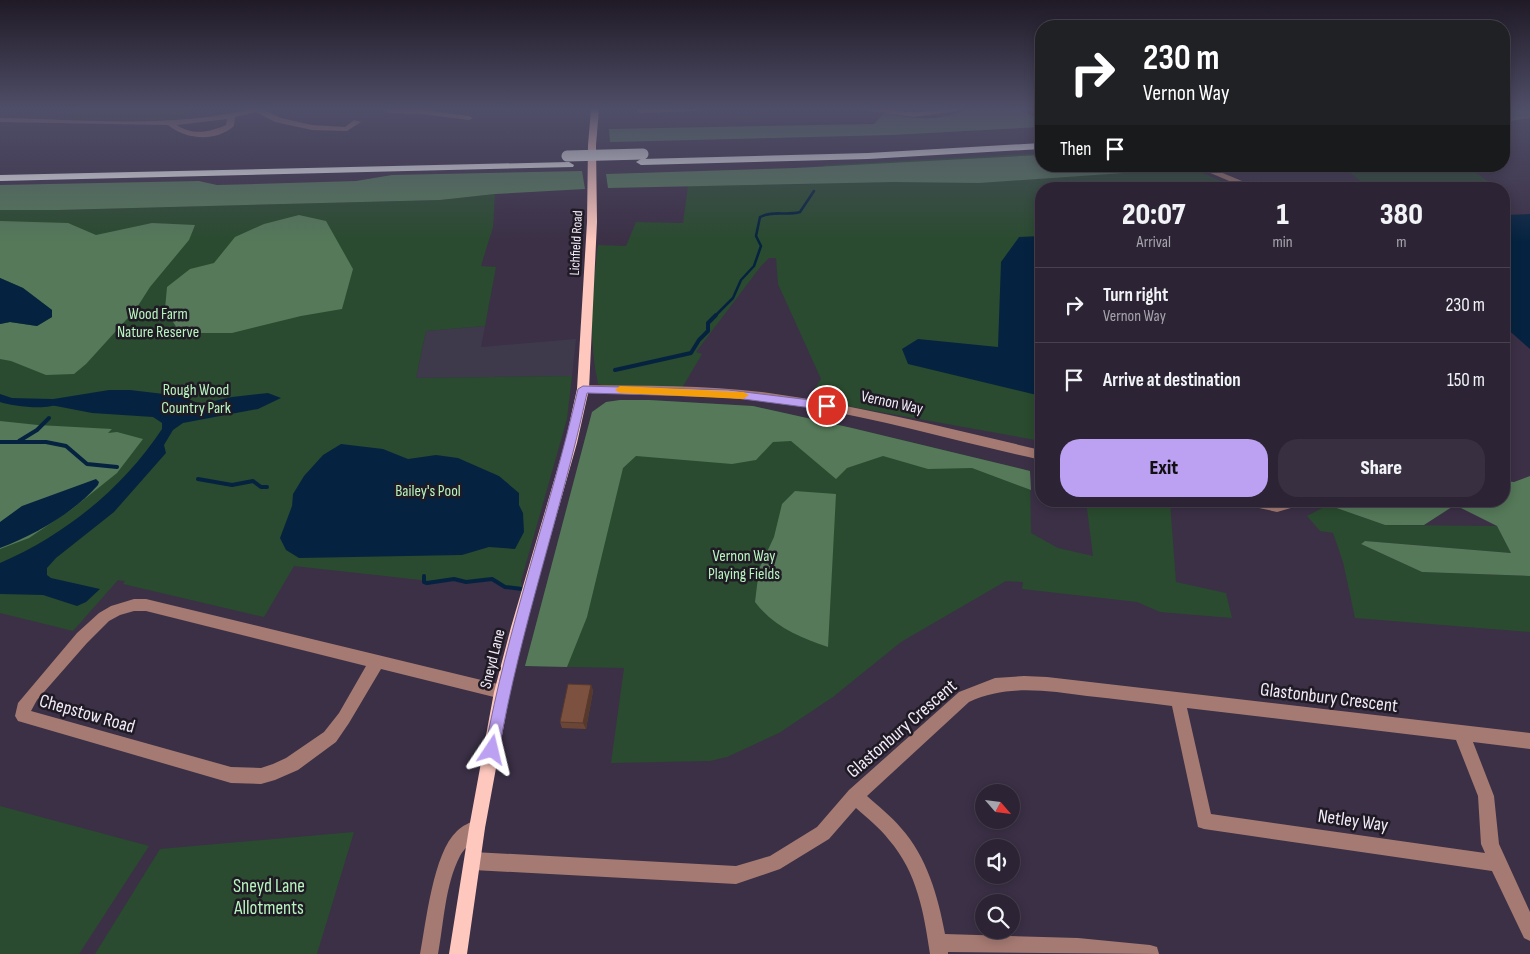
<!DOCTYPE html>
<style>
:root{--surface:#2c2434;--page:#383040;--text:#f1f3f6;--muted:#a6a4ac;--line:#48414f;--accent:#bca0f2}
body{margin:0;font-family:"Sofia Sans Condensed",sans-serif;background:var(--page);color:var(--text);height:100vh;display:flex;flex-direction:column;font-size:19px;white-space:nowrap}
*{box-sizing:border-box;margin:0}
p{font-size:16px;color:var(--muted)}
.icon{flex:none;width:28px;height:28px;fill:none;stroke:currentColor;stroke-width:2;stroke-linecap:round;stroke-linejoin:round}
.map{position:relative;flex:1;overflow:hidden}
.panel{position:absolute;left:1035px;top:182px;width:475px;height:325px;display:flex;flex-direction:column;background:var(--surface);border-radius:20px;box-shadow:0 2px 12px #0003,0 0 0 1px var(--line)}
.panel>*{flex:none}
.top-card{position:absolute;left:1035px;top:20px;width:475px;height:152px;border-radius:20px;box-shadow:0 2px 12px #0003,0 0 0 1px var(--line);background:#202124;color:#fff;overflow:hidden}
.needle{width:32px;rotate:118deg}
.buttons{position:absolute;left:975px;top:784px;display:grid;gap:10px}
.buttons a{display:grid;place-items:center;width:45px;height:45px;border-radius:50%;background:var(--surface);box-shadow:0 2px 12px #0003,0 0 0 1px var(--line);font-size:25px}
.pin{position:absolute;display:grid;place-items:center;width:42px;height:42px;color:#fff;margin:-21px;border:2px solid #fff;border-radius:50%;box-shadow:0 1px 5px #0007}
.me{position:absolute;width:55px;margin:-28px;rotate:10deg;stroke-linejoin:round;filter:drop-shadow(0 0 4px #0008)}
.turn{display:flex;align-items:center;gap:18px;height:105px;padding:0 25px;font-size:22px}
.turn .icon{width:65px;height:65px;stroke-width:2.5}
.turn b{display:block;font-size:35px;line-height:42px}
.then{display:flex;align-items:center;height:48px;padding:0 25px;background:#0003;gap:10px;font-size:19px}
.eta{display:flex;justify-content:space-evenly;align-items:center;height:85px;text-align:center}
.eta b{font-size:30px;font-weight:800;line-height:35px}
.cta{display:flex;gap:10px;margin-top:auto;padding:10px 25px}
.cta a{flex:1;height:58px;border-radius:20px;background:var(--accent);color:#111;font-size:20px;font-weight:800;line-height:58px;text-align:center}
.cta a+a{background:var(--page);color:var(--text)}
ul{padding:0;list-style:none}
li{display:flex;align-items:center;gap:15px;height:75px;padding:0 25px;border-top:1px solid var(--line)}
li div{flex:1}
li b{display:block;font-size:19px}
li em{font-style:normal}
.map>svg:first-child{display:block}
.industrial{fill:#3e3a4b}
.green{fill:#2a4b2f}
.forest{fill:#557959}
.water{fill:#052340}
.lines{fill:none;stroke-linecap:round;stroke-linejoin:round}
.stream-far1{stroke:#052340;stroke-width:2.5}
.stream{stroke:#052340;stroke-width:4}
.canal{fill:#052340;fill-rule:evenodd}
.minor{fill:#a57a72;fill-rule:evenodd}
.major{fill:#fec8be;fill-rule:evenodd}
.highway{fill:#f7f7f7;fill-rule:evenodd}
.highway-bridge{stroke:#f7f7f7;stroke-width:11}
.wall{fill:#6b4636}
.shaded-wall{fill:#57392c}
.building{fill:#7c513f;stroke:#57392c}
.route{fill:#bca0f2;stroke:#7a689d}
.slow{fill:#f59e0b}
.labels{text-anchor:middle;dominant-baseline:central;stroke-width:5;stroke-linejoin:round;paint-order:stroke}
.far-street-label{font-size:14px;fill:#f2ebf9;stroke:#1f1a24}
.park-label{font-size:16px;fill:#b7f4be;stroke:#1f1a24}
.street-label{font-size:16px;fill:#f2ebf9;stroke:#1f1a24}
.near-street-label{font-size:19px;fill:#f2ebf9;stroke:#1f1a24}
.near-park-label{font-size:19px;fill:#b7f4be;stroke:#1f1a24}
</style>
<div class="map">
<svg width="1530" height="954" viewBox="0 0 1530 954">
<rect width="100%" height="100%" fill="#3b3046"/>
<!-- industrial -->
<polygon class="industrial" points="485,326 481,347 576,339 572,376 416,378 426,331"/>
<!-- green -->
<g class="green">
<polygon points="76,109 191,109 180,120 65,118"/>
<path d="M 1041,153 L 1041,166 L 1185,166 L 1241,189 L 1041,189 L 1041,441 L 808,399 L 821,379 L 778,284 L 776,258 L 769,258 L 761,266 L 696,352 L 702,354 L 682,388 L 609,387 L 598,384 C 588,338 592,291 598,245 L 626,246 L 636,222 L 683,223 L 688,186 L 813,184 L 825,165 Z"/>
<polygon points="1342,166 1466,166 1492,184 1456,189 1370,189"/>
<polygon points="495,194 493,227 481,266 496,267 485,326 426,331 416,378 572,376 567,419 521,581 522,589 505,587 492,579 466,582 454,579 441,580 427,583 421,580 294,566 264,617 123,584 125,581 118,580 73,631 0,613 0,210 58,210 440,200"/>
<polygon points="620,400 649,400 753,406 852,428 1030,471 1031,533 1058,548 1093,556 1086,501 1170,502 1176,582 1226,593 1232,618 1160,612 1137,602 1022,589 1023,582 1006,581 901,642 833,697 779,733 727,757 710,761 611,763 624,668 525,666 592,412 606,402"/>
<polygon points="1328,505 1385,525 1497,526 1511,553 1365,541 1361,544 1422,572 1530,576 1530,632 1355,618 1343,562 1333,533 1320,531 1307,516"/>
<polygon points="0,806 149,846 79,954 0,954"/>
<polygon points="354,832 317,954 95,954 160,849"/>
</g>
<!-- forest -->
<g class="forest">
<path d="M 967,109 L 1017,109 L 1035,117 L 1041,117 L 1041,127 L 891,135 L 610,142 L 609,129 L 874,124 L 884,113 C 911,119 941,122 967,109 Z"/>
<polygon points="1530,109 1530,118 1504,122 1504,111"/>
<polygon points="1041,155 1041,166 1175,166 1181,169 979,183 894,182 608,188 606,174 795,168"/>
<polygon points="582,171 585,189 495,194 440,200 58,210 0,210 0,185 199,181 217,185 356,181 392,175"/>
<polygon points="299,215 326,221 353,269 342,309 301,316 232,333 180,333 165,309 167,287 190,269 214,263 235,237 264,224"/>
<polygon points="0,221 68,223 96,235 152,223 195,225 189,240 150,287 136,309 86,364 74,374 46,375 11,361 0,359 0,324 10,322 37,326 52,317 52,310 23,288 0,278"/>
<polygon points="620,400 649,400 753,406 852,428 1030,471 1031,490 972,468 928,469 883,456 847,468 836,479 791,441 773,442 756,460 732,464 636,456 623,468 587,617 567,667 525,666 592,412 606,402"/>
<polygon points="0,421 38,425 112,429 108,433 117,432 143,439 117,473 72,509 29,538 0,549"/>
<polygon points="1530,476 1530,576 1422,572 1361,544 1365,541 1511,553 1497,526 1455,505 1424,525 1385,525 1328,505 1327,501 1504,501 1504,481 1514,482"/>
<path d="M 795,491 L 836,494 L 828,647 C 799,637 774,627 755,602 L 759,569 L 774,537 L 782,504 Z"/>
</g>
<!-- water -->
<g class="water">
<polygon points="1530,214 1530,349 1504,326 1504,215"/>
<polygon points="1041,236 1041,396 908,364 902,349 918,339 998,347 1001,262 1019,237"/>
<polygon points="0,278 23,288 52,310 52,317 37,326 10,322 0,324"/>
<path d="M 109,390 L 130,390 L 181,396 L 200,404 L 232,397 L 268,393 L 281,398 L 258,409 L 183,423 L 173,430 L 164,445 L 166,453 L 114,512 L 56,558 L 47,568 L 47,575 L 51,578 L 100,589 L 86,602 L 77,606 L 43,595 L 0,594 L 0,563 C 65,535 123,488 162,429 L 162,423 L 153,417 L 92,413 L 35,402 Z"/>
<polygon points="341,444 383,449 408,459 436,455 458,458 499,476 519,493 519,505 523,513 524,532 515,549 489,547 462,555 299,558 286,550 280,538 292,506 293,494 304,476 323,455"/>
<path d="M 96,479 L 99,482 L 98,485 C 72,514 36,534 0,548 L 0,522 L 22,506 Z"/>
</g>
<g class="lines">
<!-- stream-far1 -->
<path class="stream-far1" d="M 715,316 L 733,298 L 741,280 L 754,266 L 761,246 L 756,236 L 760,217 C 773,210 786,216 800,212 L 814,191"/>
<!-- stream -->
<g class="stream">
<polyline points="615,370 691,353 699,340 708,331 708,323 716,315"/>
<polyline points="19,441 37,430 49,418"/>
<polyline points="0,442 46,442 66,446 87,464 117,467"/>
<polyline points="198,479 232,485 253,481 261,487 267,487"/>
<polyline points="424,576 424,582 427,583 454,579 466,582 492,579 505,587 522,589"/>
</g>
<!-- canal -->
<path class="canal" d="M 0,394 L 12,398 L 52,399 L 58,403 C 51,411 10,406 0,402 Z"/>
<!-- minor -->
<g class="minor">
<path d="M 250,109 L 262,109 L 281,118 L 312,125 L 345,127 L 354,120 L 361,122 L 347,131 L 312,130 L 275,122 L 256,112 L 235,117 L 234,126 C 216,142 186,140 168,125 L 0,122 L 0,118 C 79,119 173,129 250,109 ZM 227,119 L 226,125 C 210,132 193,136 177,125 Z"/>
<polygon points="382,109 422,110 469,116 473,118 469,120 422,114 390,113"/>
<polygon points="638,109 699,109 695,111 641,113 637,111"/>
<path d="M 865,109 C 881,108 896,112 913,112 C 928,113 944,108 960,109 L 956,111 L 914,117 L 869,111 Z"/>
<polygon points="1194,166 1206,166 1261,189 1248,189"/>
<path d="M 583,385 C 645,386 708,385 769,393 C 861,406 951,429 1041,450 L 1041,460 C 963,443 886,420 807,407 C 733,395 658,394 583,393 L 577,389 Z"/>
<polygon points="1245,501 1302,501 1301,505 1277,512 1246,505"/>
<path d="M 134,599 L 146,599 L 502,685 L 507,687 L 510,692 L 507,697 L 502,699 L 381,669 L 349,723 L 336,742 L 298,770 L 275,780 L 261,784 L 231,783 L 18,721 L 15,716 L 18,703 L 77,633 L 99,613 L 111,606 ZM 134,611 L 146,611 L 366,666 L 339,713 L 324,732 L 286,758 L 273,764 L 261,768 L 231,767 L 31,711 L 37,700 L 87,643 L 109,621 L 120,615 Z"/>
<path d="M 1024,676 L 1047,677 L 1530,733 L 1530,749 L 1473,742 L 1494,796 L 1499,844 L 1530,912 L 1530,941 L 1524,938 L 1492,871 L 1204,829 L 1198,827 L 1172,706 C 1143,702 1115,699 1087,696 C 1047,691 1008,684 969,702 L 867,796 C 878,806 891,816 901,828 C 927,857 938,896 945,934 L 1078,938 L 1150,945 L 1157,947 L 1159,954 L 948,952 L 948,954 L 930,954 C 924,913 917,872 889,840 C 880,828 867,818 856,808 L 829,839 L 780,869 L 736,884 L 473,870 L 467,867 L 464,861 L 467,855 L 473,852 L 736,866 L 770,856 L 817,827 L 849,790 L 959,692 L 995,678 ZM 1187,708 L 1456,740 L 1478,796 L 1481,844 L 1485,853 L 1211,814 Z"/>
<path d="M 477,820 L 483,822 L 485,828 C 481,838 468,842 460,856 C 445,885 444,922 438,954 L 420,954 C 426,923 433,853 457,831 C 462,826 470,822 477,820 Z"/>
</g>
<!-- major -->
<polygon class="major" points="591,109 599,109 596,145 597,222 589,389 577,443 525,627 510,692 485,828 467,954 449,954 469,828 494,692 511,627 565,443 577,389 587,222 588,145"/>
<!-- highway -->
<g class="highway">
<polygon points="1041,143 1041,149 868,159 641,165 636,162 641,159 868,153"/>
<polygon points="569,162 574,165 573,167 0,181 0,175"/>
</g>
<!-- highway-bridge -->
<polyline class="highway-bridge" points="567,156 643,154"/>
</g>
<!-- wall -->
<polygon class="wall" points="591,685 593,691 586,729 562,728 560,722"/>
<!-- shaded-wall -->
<polygon class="shaded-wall" points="591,685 593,691 586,729 583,723"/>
<!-- building -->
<polygon class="building" points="568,684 591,685 583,723 560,722"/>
<!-- sky -->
<linearGradient id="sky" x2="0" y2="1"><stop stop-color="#201a26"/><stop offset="0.45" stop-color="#4f4e68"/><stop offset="1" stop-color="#4f4e68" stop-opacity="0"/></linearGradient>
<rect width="1530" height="242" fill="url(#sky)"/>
<!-- route -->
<path class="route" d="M 583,386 L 728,390 L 827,402 L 832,406 L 827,410 L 728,397 L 587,393 C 561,513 520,629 499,750 L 497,755 L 492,758 L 487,755 L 485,750 C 507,628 550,511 578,389 Z"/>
<!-- slow -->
<polygon class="slow" points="620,386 743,392 749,395 743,399 620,393 615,390"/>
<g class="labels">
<!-- far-street labels -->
<g class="far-street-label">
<text transform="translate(576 243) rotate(-87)">Lichfield Road</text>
</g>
<!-- park labels -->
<g class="park-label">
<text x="158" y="314">Wood Farm<tspan x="158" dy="18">Nature Reserve</tspan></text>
<text x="196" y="390">Rough Wood<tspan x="196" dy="18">Country Park</tspan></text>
<text x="428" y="491">Bailey's Pool</text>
<text x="744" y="556">Vernon Way<tspan x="744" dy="18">Playing Fields</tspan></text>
</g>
<!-- street labels -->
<g class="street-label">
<text transform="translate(892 403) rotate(12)">Vernon Way</text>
<text transform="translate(493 659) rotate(-76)">Sneyd Lane</text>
</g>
<!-- near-street labels -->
<g class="near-street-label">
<text transform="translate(1329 698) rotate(7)">Glastonbury Crescent</text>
<text transform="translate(87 714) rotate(16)">Chepstow Road</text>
<text transform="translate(902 729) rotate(-41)">Glastonbury Crescent</text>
<text transform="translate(1353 821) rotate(8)">Netley Way</text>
</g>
<!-- near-park labels -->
<g class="near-park-label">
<text x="269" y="886">Sneyd Lane<tspan x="269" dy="22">Allotments</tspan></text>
</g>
</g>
</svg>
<div class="buttons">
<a><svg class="needle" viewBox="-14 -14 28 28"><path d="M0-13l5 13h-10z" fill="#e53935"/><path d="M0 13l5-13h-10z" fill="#a6a4ac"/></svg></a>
<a><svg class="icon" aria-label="sound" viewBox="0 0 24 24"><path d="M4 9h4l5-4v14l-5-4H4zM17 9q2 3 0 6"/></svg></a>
<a><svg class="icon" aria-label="search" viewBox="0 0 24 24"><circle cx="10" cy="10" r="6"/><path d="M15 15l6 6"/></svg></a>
</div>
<div class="pin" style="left:827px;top:406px;background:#d93025"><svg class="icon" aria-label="arrive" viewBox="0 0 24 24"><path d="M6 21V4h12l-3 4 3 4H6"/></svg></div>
<svg class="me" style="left:492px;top:750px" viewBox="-20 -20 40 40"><path d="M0-17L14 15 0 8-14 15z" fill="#bca0f2" stroke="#fff" stroke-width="4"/></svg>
<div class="top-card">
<div class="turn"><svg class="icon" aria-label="right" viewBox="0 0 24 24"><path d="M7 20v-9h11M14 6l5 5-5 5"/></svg><div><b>230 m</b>Vernon Way</div></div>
<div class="then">Then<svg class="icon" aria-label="arrive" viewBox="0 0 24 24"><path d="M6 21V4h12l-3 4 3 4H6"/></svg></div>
</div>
<section class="panel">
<div class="eta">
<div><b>20:07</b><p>Arrival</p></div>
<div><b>1</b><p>min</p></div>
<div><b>380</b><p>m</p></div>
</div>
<ul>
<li><svg class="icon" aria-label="right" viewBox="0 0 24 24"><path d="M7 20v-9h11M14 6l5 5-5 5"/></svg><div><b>Turn right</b><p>Vernon Way</p></div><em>230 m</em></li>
<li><svg class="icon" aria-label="arrive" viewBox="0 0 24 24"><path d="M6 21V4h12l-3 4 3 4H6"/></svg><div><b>Arrive at destination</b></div><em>150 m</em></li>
</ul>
<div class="cta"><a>Exit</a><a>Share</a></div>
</section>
</div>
